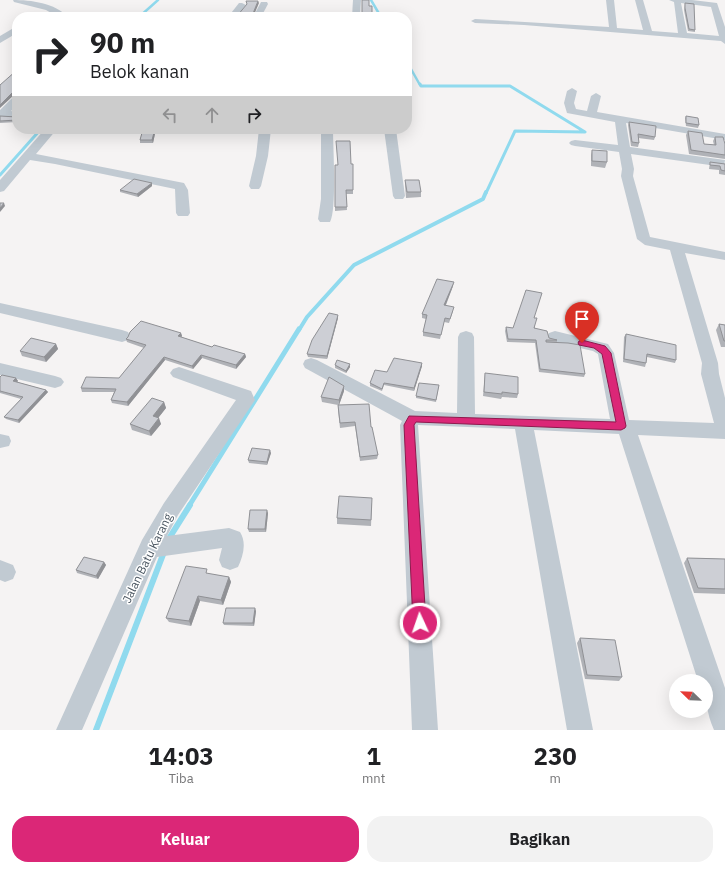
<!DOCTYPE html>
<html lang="id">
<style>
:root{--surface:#fff;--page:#f2f2f2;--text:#202124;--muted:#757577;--accent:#db2777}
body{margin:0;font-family:"IBM Plex Sans",sans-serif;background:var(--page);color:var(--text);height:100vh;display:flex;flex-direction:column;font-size:15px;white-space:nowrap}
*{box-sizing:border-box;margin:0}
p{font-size:13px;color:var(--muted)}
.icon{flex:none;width:22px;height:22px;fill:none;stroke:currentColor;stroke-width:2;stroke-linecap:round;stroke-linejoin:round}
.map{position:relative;height:730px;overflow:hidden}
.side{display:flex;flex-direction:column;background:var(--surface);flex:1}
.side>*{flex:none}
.banner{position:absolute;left:12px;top:12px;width:400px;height:122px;border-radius:16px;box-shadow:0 4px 16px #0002;background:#fff;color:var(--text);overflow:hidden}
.needle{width:26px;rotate:293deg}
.fabs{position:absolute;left:669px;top:674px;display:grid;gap:8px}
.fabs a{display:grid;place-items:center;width:44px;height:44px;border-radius:50%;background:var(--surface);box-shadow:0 4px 16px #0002;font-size:20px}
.pin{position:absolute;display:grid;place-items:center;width:34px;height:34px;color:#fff;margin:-41px -17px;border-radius:50% 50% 50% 0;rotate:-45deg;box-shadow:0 0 4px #0007}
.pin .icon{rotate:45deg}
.me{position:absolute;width:44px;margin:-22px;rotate:357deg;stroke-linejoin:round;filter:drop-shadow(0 0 3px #0008)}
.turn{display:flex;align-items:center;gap:14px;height:84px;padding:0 12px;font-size:18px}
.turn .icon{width:52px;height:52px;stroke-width:2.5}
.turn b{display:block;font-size:28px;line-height:34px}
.lanes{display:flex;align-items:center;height:38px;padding:0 12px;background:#0003;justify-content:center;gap:20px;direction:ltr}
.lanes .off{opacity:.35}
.eta{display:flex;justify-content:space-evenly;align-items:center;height:68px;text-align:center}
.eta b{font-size:24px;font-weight:800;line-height:28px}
.action{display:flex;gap:8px;margin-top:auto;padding:8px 12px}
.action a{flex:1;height:46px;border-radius:16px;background:var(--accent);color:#fff;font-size:16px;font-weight:800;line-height:46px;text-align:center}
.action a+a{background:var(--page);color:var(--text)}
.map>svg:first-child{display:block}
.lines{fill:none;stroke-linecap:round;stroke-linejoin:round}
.stream-far4{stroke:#90daee;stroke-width:2.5}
.stream-far3{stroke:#90daee;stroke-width:3}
.stream-far2{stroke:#90daee;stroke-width:4}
.stream-far1{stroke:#90daee;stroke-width:5}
.stream{stroke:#90daee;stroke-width:6}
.minor{fill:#c1cad2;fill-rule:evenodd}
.wall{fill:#b0b2b7}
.shaded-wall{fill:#909195}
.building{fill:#cdcfd5;stroke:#909195}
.route{fill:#db2777;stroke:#8e194d}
.labels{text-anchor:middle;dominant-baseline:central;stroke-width:3;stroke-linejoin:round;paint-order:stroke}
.near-street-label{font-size:12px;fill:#4a5661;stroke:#fff}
</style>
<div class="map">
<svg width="725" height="730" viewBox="0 0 725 730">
<rect width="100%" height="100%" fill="#f5f3f3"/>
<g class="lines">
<!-- stream-far4 -->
<g class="stream-far4">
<polyline points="371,0 381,17"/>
<polyline points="139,17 158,0"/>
<polyline points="407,62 420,85"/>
</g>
<!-- stream-far3 -->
<g class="stream-far3">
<polyline points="420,84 421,86 510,86 585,132 515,131 486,193"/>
<polyline points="0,175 41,129"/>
</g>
<!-- stream-far2 -->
<polyline class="stream-far2" points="299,330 307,317 354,265 483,199 486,192"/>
<!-- stream-far1 -->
<polyline class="stream-far1" points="189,506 299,329"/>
<!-- stream -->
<g class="stream">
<polyline points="168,540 190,505"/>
<polyline points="96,730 164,552"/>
</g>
<!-- minor -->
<g class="minor">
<path d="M 13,0 C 31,0 55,3 68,17 L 58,17 L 46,10 L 14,2 Z"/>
<polygon points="353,0 361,0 360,17 352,17"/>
<path d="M 606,0 L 614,0 L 617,28 L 643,30 L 635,0 L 643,0 L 652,31 L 678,33 L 674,2 L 669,0 L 692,0 L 717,3 L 725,27 L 725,44 L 721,41 L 524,25 L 475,23 L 471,21 L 475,19 L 609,27 ZM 681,3 L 711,7 L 719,36 L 687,33 Z"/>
<polygon points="261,2 267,2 268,4 261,17 253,17"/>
<polygon points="239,3 242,3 246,5 236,17 228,17"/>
<polygon points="17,26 17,33 0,43 0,36"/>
<path d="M 572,88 L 577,91 L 574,103 L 576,109 L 587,111 L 591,96 L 596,93 L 601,96 L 597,112 L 725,134 L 725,140 L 626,123 L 630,147 L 725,160 L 724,167 L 631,154 L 634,169 L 633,176 L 650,237 L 725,252 L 725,260 L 685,253 L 718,363 L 719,374 L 725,398 L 725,439 L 638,435 L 725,688 L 725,730 L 714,730 C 706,712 706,700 706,681 L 698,681 L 619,434 L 534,430 L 593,730 L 567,730 L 515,429 L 418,425 L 438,730 L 412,730 L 400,425 L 402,421 L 305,368 L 303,364 L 305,360 L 311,358 L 317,360 L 415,411 L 457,413 L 458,337 L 460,333 L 466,331 L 472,333 L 474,337 L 475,414 L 610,419 L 598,354 L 593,351 L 549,341 L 547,337 L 549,333 L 555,331 L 608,344 L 614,353 L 629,420 L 714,423 L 701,374 L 702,363 L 670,250 L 645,245 L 637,239 L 621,176 L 622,169 L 619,152 L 575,146 L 571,145 L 569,143 L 571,141 L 575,140 L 618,145 L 615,122 L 567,113 L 564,103 L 567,91 Z"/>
<polygon points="17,96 17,105 11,111 17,112 17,118 0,117 0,110 13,97"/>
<polygon points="45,129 57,129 36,154 184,183 188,190 190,213 188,216 178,216 176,213 175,189 55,164 30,160 4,191 0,192 0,180"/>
<polygon points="259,129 271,129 268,156 261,186 259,189 251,189 249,186 256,156"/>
<path d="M 321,129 L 333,129 C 333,146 337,211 330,222 L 320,222 L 318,219 L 321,199 Z"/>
<polygon points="384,129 396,129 405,196 403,199 395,199 393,196"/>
<polygon points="0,303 122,330 128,332 130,336 128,340 122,342 0,313"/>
<polygon points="0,363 55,376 61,378 64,382 61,386 55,388 0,375"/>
<path d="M 179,367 L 251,391 L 255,400 L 178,515 L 167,536 L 229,528 L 240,532 C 247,543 243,556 238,567 L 230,570 L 222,567 L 219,560 L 222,548 L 157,557 L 82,730 L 56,730 L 142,540 L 164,503 L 236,400 L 173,377 L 170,373 L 173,369 Z"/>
<polygon points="0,434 9,436 11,441 9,446 0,448"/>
<polygon points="0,560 13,565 16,572 13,579 5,582 0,580"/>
</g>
</g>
<!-- wall -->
<g class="wall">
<polygon points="685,3 695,30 695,32 688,31 684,10"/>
<polygon points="17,104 17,111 14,110 13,108"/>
<polygon points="0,116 17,117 17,122 0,123"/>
<polygon points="686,116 699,125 698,128 686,126 685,118"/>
<polygon points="629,122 655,137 654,140 638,138 639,143 638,147 631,146 628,125"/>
<polygon points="143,129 156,129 153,143 140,143 140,140"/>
<polygon points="688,131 704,144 714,145 713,141 715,137 725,144 725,159 689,154 686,135"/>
<polygon points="592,150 607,162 605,168 591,166 591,155"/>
<polygon points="710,162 725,164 725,175 719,174 719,170 709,169"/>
<polygon points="351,164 353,164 353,194 346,194 347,210 335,211 335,207"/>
<polygon points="405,180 421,192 421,197 406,198 405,185"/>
<polygon points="152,183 152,186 138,197 120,192 120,190"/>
<polygon points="453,286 446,305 453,311 449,323 444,322 440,339 423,336 423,332 426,319 422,318 422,314"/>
<polygon points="338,315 338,318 327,359 308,357 307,354"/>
<polygon points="535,318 535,328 549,338 557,340 557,342 585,374 584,377 539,372 535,343 507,342 505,331 506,327 513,328"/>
<polygon points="719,324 725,325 725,347 721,347 716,330"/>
<polygon points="181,333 182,336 181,337 212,347 245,354 246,357 236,369 202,358 193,369 165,360 128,406 112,403 111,400 114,392 82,392 81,388 119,378 144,348 127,342 126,339"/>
<polygon points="626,334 676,360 675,363 647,357 646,363 645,367 623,362 624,337"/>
<polygon points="56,344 58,349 46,362 22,356 20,351"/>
<polygon points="422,363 422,366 414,391 384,385 382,391 370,386 370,383 387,372"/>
<polygon points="335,365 350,367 346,373 335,368"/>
<polygon points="485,373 518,394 517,398 502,397 501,399 483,396"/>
<polygon points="0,377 16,378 18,381 17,382 46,390 48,392 19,423 6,419 4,417 21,399 0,393"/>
<polygon points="439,385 436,402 416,398 416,396"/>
<polygon points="344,386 344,391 339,405 371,427 378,455 377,459 360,461 355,426 340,428 338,410 338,405 322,402 321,397"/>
<polygon points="164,402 166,408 158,418 161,424 151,436 132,430 130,424"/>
<polygon points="271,453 267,465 249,463 248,460"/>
<polygon points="372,503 371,526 337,524 337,518"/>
<polygon points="268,513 266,532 249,532 248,529"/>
<polygon points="687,558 725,559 725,594 694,593 684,563"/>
<polygon points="104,562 106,565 98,579 77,573 76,570"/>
<polygon points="209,574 229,577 231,582 223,605 200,601 191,626 169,622 166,618"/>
<polygon points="256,611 254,626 224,625 223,623"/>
<polygon points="580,638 622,677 619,681 585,679 577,643"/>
</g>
<!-- shaded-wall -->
<g class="shaded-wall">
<polygon points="258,1 259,3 253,17 252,16"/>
<polygon points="17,92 17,95 13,96 0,108 0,105 12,93"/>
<polygon points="155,129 156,129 153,143 152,140"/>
<polygon points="152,183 152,186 138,197 137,194"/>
<polygon points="4,203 5,206 0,212 0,208"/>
<polygon points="454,282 453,286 444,309 444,305"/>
<polygon points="338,315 338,318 327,359 327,356"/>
<polygon points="181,333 182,336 179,340 178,336"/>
<polygon points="56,344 58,349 46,362 44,357"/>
<polygon points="245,354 246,357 236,369 236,365"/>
<polygon points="201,355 202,358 193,369 192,366"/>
<polygon points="164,357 165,360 128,406 127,402"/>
<polygon points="422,363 422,366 414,391 414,388"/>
<polygon points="350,364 350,367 346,373 346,371"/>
<polygon points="16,378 18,381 15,384 13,381"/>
<polygon points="344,386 344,391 339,405 339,400"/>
<polygon points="46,390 48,392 19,423 18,420"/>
<polygon points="164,402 166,408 155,422 153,416"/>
<polygon points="159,418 161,424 151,436 149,431"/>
<polygon points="270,450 271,453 267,465 267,462"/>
<polygon points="267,510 268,513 266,532 265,529"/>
<polygon points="104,562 106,565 98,579 96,576"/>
<polygon points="229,577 231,582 223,605 221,600"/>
<polygon points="198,596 200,601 191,626 189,621"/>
<polygon points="255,608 256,611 254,626 253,623"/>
</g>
<!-- building -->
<g class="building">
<polygon points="362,0 369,0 369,6 372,6 372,17 358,17 362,15"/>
<polygon points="246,1 258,1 252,16 261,16 264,13 267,13 265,17 233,17 237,16 247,4"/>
<polygon points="685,3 694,4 695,30 689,29 685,8"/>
<polygon points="17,70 17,92 12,93 0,105 0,85"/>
<polygon points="17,104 17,109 13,108"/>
<polygon points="0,116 17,117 17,120 0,121"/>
<polygon points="686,116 698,118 699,125 686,123"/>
<polygon points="629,122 656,126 655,137 638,134 639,143 632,142"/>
<polygon points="143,129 155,129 152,140 140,140"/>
<polygon points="688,131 702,133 704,144 716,145 715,137 723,137 725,144 725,155 691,150"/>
<polygon points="336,141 350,141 351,164 353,164 353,190 346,190 347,207 335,207 335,165 338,165"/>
<polygon points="592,150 607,151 607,162 592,161"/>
<polygon points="710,162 725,164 725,171 721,170 720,166 710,165"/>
<polygon points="134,179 152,183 137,194 120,190"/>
<polygon points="405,180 419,180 421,192 407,192"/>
<polygon points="0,203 4,203 0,208"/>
<polygon points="437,279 454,282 444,305 454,307 450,319 445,318 441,335 423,332 427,315 422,314"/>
<polygon points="526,290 542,293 534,318 537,318 534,328 547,331 549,338 557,340 546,340 546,342 568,343 580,345 585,374 540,369 536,340 508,339 506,327 513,328"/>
<polygon points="329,313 338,315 327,356 307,354 312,340"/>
<polygon points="141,321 181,333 178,336 212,347 214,345 245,354 236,365 201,355 192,366 164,357 127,402 111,400 116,389 81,388 86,377 119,378 146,345 126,339 128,337 130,332"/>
<polygon points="719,324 725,325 725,341 724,341"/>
<polygon points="626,334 676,345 676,360 647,354 646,363 624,359"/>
<polygon points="31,338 56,344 44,357 20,351"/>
<polygon points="394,358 422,363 414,388 384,383 382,389 370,383 375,370 387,372"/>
<polygon points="337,360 350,364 346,371 335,365"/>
<polygon points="485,373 518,377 518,394 502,392 502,394 484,392"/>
<polygon points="2,375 16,378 13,381 46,390 18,420 4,417 23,397 0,391 0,377"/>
<polygon points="329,377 344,386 339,400 321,397"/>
<polygon points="419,383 439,385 436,400 416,396"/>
<polygon points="152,398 164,402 153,416 159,418 149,431 130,424"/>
<polygon points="369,404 371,427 372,427 378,455 360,457 355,422 340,423 338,405"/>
<polygon points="252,448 270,450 267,462 248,460"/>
<polygon points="339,496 372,498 371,520 337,518"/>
<polygon points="250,510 267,510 265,529 248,529"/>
<polygon points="84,557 104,562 96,576 76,570"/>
<polygon points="687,558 725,559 725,589 698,588"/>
<polygon points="186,566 207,569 206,573 229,577 221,600 198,596 189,621 166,618"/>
<polygon points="226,608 255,608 253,623 223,623"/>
<polygon points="580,638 615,640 622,677 587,675"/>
</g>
<!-- route -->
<polygon class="route" points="582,340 605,346 611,353 626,426 625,428 621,430 416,422 414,425 426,623 424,628 420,629 415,628 413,623 404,425 409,416 616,422 602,354 594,348 579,345 578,343 579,341"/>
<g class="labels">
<!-- near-street labels -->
<g class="near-street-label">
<text transform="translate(147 558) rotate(-64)">Jalan Batu Karang</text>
</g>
</g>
</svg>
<div class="fabs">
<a><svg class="needle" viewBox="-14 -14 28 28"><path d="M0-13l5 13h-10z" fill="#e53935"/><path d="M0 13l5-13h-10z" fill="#757577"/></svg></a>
</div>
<div class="pin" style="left:582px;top:343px;background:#d93025"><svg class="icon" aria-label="arrive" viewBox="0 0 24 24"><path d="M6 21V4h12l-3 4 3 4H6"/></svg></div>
<svg class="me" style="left:420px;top:623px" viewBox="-20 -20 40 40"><circle r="17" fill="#db2777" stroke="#fff" stroke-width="3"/><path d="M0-11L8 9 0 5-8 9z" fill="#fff"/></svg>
<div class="banner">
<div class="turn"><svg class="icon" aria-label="right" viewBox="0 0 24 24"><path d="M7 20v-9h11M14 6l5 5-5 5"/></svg><div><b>90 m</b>Belok kanan</div></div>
<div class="lanes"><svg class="icon off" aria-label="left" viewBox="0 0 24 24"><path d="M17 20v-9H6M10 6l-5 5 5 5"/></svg><svg class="icon off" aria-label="ahead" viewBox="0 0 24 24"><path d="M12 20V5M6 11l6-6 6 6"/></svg><svg class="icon" aria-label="right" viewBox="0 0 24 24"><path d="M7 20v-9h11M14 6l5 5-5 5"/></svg></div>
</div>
</div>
<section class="side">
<div class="eta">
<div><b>14:03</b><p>Tiba</p></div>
<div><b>1</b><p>mnt</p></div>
<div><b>230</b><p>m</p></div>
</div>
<div class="action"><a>Keluar</a><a>Bagikan</a></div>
</section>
